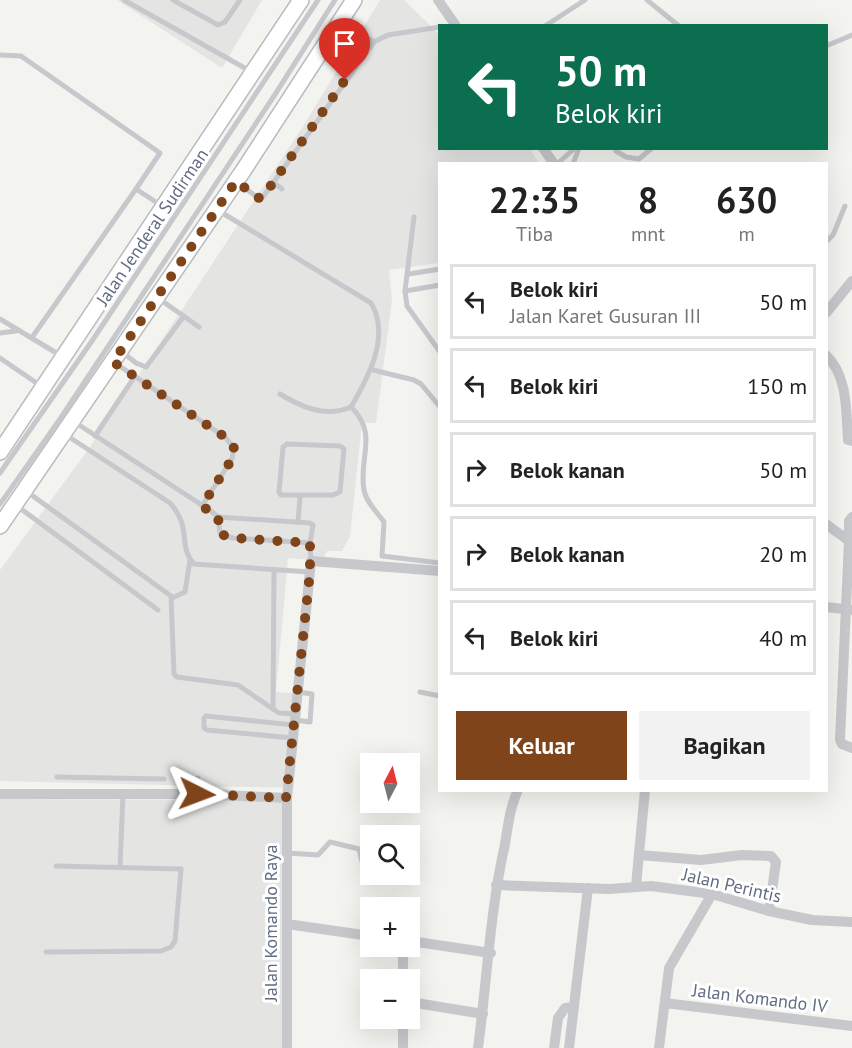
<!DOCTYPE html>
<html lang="id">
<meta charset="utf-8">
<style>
:root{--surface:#fff;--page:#f2f2f2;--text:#222;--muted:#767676;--line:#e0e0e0;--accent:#80441a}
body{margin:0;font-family:"PT Sans",sans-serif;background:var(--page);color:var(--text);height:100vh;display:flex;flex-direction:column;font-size:22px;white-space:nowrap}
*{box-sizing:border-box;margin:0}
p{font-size:20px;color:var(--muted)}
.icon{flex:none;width:33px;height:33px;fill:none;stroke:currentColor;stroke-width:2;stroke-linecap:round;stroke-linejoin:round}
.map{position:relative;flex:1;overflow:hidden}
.side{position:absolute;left:438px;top:162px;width:390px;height:630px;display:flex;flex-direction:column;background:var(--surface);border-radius:0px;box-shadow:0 6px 24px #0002}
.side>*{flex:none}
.banner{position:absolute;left:438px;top:24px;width:390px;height:126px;border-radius:0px;box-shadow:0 6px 24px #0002;background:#0b6e4f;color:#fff;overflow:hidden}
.needle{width:39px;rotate:7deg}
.controls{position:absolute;left:360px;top:753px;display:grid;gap:12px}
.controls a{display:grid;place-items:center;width:60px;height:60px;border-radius:0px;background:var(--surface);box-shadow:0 6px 24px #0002;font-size:30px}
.pin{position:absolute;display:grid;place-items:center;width:51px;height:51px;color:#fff;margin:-62px -26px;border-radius:50% 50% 50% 0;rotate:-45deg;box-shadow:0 0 6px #0007}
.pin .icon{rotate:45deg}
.me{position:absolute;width:66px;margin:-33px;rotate:93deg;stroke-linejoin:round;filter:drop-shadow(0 0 4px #0008)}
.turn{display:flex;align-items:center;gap:21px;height:126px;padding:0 18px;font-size:27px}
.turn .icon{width:78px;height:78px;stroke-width:2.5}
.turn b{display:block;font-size:42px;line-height:51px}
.eta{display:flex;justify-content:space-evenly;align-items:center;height:102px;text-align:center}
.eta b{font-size:36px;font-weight:700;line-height:42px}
.action{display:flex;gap:12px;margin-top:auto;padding:12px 18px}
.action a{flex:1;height:69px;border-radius:0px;background:var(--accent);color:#fff;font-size:24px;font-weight:700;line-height:69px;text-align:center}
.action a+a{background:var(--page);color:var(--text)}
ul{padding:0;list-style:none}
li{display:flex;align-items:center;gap:18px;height:75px;margin:0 12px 9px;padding:0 6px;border:3px solid var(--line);border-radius:0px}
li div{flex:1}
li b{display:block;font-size:22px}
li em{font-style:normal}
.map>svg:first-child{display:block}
.built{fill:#e4e4e3}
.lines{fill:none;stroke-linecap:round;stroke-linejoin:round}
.primary-casing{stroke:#b8bbbf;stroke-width:18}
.service{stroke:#c6c8cc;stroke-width:5}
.minor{stroke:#c6c8cc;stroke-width:10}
.primary{stroke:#fff;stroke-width:15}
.route{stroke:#80441a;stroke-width:10;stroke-dasharray:0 18}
.labels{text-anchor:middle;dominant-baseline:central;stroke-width:6;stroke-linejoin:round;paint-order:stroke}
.street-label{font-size:18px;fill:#606d83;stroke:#fff}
</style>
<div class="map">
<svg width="852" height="1048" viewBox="0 0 852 1048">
<rect width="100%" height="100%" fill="#f3f4ef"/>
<!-- built -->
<g class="built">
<polygon points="117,0 262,0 222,68"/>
<polygon points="380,0 404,0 439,34 440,148 530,149 539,163 440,164 439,263 389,270 392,300 376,423 362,423 350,536 342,551 327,551 322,561 288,558 276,692 295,693 292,788 0,781 0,570 90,447 144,367 302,128"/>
<polygon points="0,799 282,800 287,1048 0,1048"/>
</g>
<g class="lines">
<!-- primary casing -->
<g class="primary-casing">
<g id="primary">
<polyline points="0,452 301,0"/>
<polyline points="0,526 243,171 354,0"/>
</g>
</g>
<!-- service -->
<g class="service">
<polyline points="124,0 250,71"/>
<polyline points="173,0 218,25 225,22 240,0"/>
<polyline points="647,0 679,26"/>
<polyline points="343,22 374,42"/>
<polyline points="545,26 585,0"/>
<polyline points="826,46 852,35"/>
<polyline points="0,55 21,56 160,153 136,189"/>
<polyline points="616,151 626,157 639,159 652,148"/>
<polyline points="557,164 575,148"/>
<polyline points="573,164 579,148"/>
<polyline points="237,182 258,198 263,197 374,42 388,35 440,27"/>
<polyline points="273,182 282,189"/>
<path d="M 219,211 L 371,303 C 391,336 368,378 351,407 C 379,434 358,458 364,490 C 366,502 377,512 384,522 L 382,556 L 440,563"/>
<polyline points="414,217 405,291 407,306 440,352"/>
<polyline points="826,242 833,235 845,206"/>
<polyline points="409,274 440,269"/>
<polyline points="405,291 440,285"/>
<polyline points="158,298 199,327"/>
<polyline points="0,319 63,357"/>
<polyline points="0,333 16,331"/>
<polyline points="33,336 136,189 162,206"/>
<polyline points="121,351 136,363 146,367 184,316"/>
<polyline points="0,358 41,386"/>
<polyline points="115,363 225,437 234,448 232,459 202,506"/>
<polyline points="373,370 414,380 421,384 440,407"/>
<path d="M 280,394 C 301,407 326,418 351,407"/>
<polyline points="73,421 211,511 218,517 220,534 233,538 310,543 311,561"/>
<path d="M 66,435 L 170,503 C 193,529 177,545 194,564 L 310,572"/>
<polyline points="95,436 135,376"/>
<polygon points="287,444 340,446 344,449 340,492 333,495 281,495 279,492 283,447"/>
<polyline points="0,473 94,338 318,0"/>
<polyline points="26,491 171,596 174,674 177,677 238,685 279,713 295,714"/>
<polyline points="0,504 60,419 274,96 335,0"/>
<polyline points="17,506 158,610"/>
<polyline points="218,517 310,523 313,525 310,543"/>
<polyline points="298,522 300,497"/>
<polyline points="172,598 185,592 190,560"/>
<polyline points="420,692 440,696"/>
<polyline points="273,709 274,571"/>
<polyline points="295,720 310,722 312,694 298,692"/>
<polyline points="293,738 207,730 204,728 204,718 206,716 294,725"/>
<polyline points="57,777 164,779"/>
<polyline points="197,794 198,778"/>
<polyline points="287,853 318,855 330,842 359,849 362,862 370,864"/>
<polyline points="120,867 123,794"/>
<polyline points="410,873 416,875"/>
<polyline points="46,952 161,951 171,947 175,941 181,869 56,866"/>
</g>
<!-- minor -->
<g class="minor">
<polyline points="438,0 456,26"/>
<polyline points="543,148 554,164"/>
<polyline points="826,313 852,281"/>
<path d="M 826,355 C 848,376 846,411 848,440 L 852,441"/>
<polyline points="826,524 849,541 840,740 842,744 852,748"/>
<polyline points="849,541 849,521 852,517"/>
<polyline points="826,607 852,610"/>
<polyline points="0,794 197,794 287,798"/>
<polyline points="639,855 701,860 742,855 771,856 776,862 769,911"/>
<polyline points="496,885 609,889 651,886 712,894 769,911 812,920 852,922"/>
<polyline points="636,886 645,790"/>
<polyline points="287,924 370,936"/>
<polyline points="410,941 491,953"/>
<polyline points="403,946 403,980"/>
<polyline points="410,1002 483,1014"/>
<polyline points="665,1003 852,1026"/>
<polyline points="403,1018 403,1048"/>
<polyline points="287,1048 287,798 311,561 440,571"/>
<path d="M 478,1048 C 487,980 490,911 505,844 C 508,826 510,807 518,790"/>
<polyline points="554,1048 558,1018 565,1008 574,1007"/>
<polyline points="569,1048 588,888"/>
<polyline points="659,1048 669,968 712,894"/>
</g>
<!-- primary -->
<use href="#primary" class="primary"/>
</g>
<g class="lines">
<!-- route -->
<polyline class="route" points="197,794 286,798 310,572 310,543 233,538 220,534 218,517 202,506 232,459 234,448 225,437 113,362 236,181 258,198 263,197 345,80"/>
</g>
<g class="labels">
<!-- street labels -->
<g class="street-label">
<text transform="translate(152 227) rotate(-56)">Jalan Jenderal Sudirman</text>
<text transform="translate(732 885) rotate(13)">Jalan Perintis</text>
<text transform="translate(270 923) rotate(-90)">Jalan Komando Raya</text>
<text transform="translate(760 998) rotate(7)">Jalan Komando IV</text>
</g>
</g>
</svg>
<div class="controls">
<a><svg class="needle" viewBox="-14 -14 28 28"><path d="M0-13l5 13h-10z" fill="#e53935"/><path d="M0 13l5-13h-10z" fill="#767676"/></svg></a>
<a><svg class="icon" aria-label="search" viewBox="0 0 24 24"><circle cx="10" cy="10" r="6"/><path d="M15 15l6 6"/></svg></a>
<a>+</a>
<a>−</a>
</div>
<div class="pin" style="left:345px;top:80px;background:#d93025"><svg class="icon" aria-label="arrive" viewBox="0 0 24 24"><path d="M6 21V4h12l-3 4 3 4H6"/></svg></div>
<svg class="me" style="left:197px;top:794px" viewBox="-20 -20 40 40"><path d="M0-17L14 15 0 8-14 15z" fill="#80441a" stroke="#fff" stroke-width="4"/></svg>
<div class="banner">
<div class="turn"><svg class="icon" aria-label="left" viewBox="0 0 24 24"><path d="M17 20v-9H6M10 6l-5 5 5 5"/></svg><div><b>50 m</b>Belok kiri</div></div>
</div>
<section class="side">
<div class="eta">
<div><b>22:35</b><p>Tiba</p></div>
<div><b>8</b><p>mnt</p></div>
<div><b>630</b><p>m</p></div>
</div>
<ul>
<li><svg class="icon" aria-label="left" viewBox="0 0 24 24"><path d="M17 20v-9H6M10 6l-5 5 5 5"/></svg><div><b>Belok kiri</b><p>Jalan Karet Gusuran III</p></div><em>50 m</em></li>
<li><svg class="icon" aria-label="left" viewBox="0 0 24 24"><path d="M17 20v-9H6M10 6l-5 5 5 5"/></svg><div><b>Belok kiri</b></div><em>150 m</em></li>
<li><svg class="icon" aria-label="right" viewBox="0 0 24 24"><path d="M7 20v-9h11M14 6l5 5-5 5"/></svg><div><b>Belok kanan</b></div><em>50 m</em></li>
<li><svg class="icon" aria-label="right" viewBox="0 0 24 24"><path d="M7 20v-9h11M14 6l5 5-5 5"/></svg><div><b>Belok kanan</b></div><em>20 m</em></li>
<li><svg class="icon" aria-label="left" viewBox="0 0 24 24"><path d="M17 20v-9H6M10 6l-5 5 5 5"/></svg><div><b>Belok kiri</b></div><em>40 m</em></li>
</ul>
<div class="action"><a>Keluar</a><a>Bagikan</a></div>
</section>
</div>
